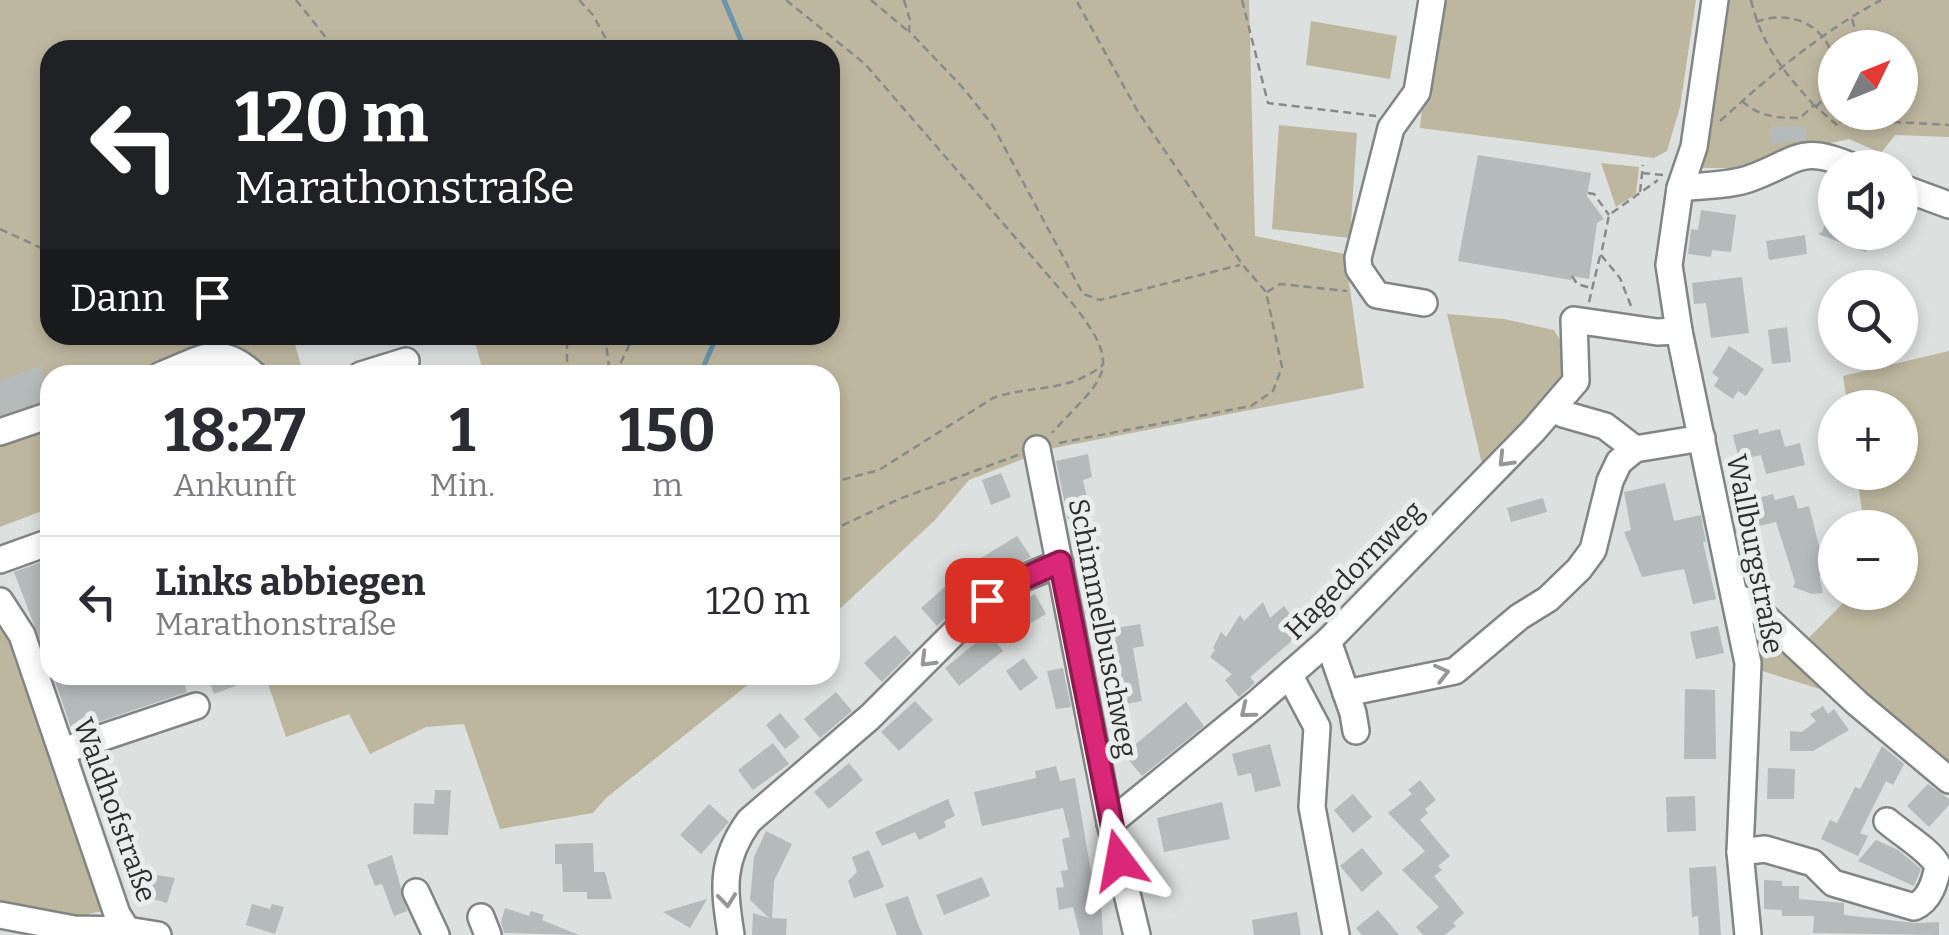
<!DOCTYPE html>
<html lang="de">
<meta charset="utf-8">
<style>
:root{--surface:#fff;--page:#f2f2f3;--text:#2b2b33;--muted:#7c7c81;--line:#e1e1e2}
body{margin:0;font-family:Bitter,serif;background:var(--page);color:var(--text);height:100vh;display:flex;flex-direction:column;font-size:38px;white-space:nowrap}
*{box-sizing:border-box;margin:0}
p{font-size:32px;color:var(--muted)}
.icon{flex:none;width:55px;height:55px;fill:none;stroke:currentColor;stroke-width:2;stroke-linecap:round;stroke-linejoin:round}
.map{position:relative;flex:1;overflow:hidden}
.side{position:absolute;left:40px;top:365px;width:800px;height:320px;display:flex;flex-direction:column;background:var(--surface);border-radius:30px;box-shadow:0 5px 15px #0003}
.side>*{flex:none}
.guide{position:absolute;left:40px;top:40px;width:800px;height:305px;border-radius:30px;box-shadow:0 5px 15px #0003;background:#202124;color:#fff;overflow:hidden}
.needle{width:65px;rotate:47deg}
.controls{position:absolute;left:1818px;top:30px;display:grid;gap:20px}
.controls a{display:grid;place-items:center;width:100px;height:100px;border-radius:50%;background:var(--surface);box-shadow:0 5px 15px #0003;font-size:50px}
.pin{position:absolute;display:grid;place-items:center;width:85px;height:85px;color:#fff;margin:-42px;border-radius:20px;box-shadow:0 5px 15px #0006}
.me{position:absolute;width:110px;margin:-55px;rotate:347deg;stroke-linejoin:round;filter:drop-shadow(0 0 8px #0008)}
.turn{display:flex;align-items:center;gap:35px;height:210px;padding:0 30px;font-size:45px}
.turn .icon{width:130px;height:130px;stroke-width:2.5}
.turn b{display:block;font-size:70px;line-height:85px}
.then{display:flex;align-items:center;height:95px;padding:0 30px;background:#0003;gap:20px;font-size:38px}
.eta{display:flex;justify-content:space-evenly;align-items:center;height:170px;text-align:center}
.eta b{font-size:60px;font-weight:700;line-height:70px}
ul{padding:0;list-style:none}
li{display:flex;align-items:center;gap:30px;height:130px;padding:0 30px;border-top:2px solid var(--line)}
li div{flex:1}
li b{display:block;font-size:38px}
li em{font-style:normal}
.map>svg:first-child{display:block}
.green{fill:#beb79f;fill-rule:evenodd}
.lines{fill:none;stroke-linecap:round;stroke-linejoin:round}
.stream{stroke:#6b94aa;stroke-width:5}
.building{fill:#b5baba}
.minor-casing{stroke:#818583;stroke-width:30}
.path{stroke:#888b89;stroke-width:2.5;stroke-dasharray:8 5;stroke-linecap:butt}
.minor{stroke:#fff;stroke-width:25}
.oneway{stroke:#969796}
.route-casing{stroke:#8e194d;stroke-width:25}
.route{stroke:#db2777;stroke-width:18}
.labels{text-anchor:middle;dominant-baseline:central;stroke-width:10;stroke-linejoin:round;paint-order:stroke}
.street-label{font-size:28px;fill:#2e2f2e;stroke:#e9edeb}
</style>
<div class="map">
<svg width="1949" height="935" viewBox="0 0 1949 935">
<rect width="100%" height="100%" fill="#dce0de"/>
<!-- green -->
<g class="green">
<polygon points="0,0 1249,0 1255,236 1345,254 1364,388 1049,449 969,480 935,520 830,618 830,375 484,375 473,335 830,335 830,50 50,50 50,335 292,335 304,375 50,375 50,508 0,527"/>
<polygon points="1433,0 1696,0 1680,107 1667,151 1654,158 1420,128"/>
<path d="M 1722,0 L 1949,0 L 1949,137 L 1895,135 L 1881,153 L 1849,139 L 1787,153 L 1754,168 L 1693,168 ZM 1835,48 L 1900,48 L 1900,112 L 1835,112 Z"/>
<polygon points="1311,21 1397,36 1390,79 1306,65"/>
<polygon points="1279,125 1357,133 1350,238 1272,229"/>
<polygon points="1601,163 1639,167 1636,194 1616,207"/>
<polygon points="1447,314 1504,319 1554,330 1564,347 1569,381 1497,458 1482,464"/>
<polygon points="1949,351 1949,786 1823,690 1756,669 1756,633 1795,652 1853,593 1900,592 1900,528 1864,527 1857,473 1900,472 1900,408 1848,407 1843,376"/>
<polygon points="0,592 61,794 103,911 73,917 0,903"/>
<polygon points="265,675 760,675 606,798 593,813 500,829 464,724 426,727 370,754 349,714 286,737"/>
</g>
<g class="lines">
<!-- stream -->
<g class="stream">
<polyline points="724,0 745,50"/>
<polyline points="700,375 717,335"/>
</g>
</g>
<!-- building -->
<g class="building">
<polygon points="1771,126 1806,127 1806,140 1771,144"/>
<polygon points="1478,155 1591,173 1587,196 1604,219 1597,223 1589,279 1572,276 1571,280 1458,261"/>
<polygon points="1834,201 1835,232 1873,232 1866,252 1818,234 1822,232"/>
<polygon points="1701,210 1736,215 1731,252 1712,250 1711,257 1688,254 1691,229 1698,230"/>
<polygon points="1805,235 1807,254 1769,260 1766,241"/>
<polygon points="1742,277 1749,333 1711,338 1706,303 1694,304 1692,283"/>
<polygon points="1787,327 1791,362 1772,364 1768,330"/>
<polygon points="1729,346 1764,369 1746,396 1738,391 1733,399 1714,386 1719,378 1712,373"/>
<polygon points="41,366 50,399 0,415 0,380"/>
<polygon points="1758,429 1759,434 1780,429 1785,447 1800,443 1805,465 1766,474 1761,455 1739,460 1733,435"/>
<polygon points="1088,454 1092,477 1083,480 1093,524 1070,529 1056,461"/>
<polygon points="1001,473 1011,497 991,505 982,480"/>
<polygon points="1665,483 1674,521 1701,515 1706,542 1703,542 1716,599 1693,604 1684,569 1642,577 1624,532 1631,530 1624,492"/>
<polygon points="1773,494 1775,500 1794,495 1798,509 1809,506 1820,550 1835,547 1835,573 1819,576 1823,593 1812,594 1793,587 1795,582 1776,522 1754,527 1747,501"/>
<polygon points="1543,498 1547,512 1511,522 1507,508"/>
<polygon points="1017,536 1031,557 993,576 981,558"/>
<polygon points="50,559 50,667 14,572"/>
<polygon points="1097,560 1110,629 1140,624 1144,646 1133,648 1142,701 1116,706 1094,616 1086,617 1076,564"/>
<polygon points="954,579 968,596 937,626 921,608"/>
<polygon points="1035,594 1046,614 997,643 1003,651 959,686 945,668 1000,623 996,617"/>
<polygon points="1263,602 1270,618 1284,606 1295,621 1301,615 1309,626 1250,677 1255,683 1239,697 1225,680 1232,674 1210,657 1215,650 1213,648 1221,632 1226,637 1240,615 1244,621"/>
<polygon points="1718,626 1724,653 1696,659 1690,632"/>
<polygon points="895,635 911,653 882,682 864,663"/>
<polygon points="1024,658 1038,678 1020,691 1006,671"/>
<polygon points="1063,668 1071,707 1056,709 1047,671"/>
<polygon points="53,675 181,675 187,692 72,731"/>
<polygon points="207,675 261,675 261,676 214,694"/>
<polygon points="1685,689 1715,690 1716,759 1684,759"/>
<polygon points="836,692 852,711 820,738 804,719"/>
<polygon points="915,701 933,720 899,751 881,732"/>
<polygon points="1186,702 1204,726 1142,776 1124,754"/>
<polygon points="1823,706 1828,714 1834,709 1849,730 1813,751 1790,751 1790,731 1802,732 1816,721 1810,714"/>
<polygon points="780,713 800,737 785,749 766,725"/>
<polygon points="773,743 789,764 753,790 738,770"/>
<polygon points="1270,744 1281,786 1255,792 1251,773 1238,776 1232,754"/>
<polygon points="1882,746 1904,764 1893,785 1886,781 1860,833 1868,836 1858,856 1821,839 1830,820 1837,823 1855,787 1860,789"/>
<polygon points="849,763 863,780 829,809 814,792"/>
<polygon points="1056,766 1060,781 1075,778 1090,866 1101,902 1103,935 1080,935 1073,907 1059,910 1056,888 1064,887 1061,871 1068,870 1062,839 1070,837 1063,808 982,826 974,792 1036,778 1035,771"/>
<polygon points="1768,768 1795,769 1794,799 1767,799"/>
<polygon points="1420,780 1436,800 1425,809 1428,813 1420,820 1450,856 1438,866 1442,870 1434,876 1464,913 1453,923 1456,926 1445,935 1423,935 1416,927 1439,907 1402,870 1425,851 1388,813 1412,794 1408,790"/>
<polygon points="1928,784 1949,799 1949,805 1929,827 1907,806"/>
<polygon points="435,790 451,790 448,835 413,834 414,803 434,804"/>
<polygon points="1353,794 1372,817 1353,833 1334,810"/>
<polygon points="1695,796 1696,831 1667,832 1666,797"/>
<polygon points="948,799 955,816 944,821 946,827 919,840 915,832 882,846 875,832"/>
<polygon points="1222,802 1230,839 1164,852 1157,818"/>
<polygon points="709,804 729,822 701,854 680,835"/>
<polygon points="766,831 792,844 774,881 772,918 787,919 786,935 752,935 753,913 769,918 750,900 754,857"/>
<polygon points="1876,840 1898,850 1921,869 1914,886 1858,861"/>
<polygon points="593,843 594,872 605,872 612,899 587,899 587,892 563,892 562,864 555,864 555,844"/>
<polygon points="1362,848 1383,873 1362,892 1340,866"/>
<polygon points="869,850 884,887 854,898 848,881 857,872 852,857"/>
<polygon points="392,855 407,911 394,916 382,884 375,886 367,865"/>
<polygon points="1716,866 1721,935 1699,935 1698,916 1692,917 1689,868"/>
<polygon points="150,874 175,878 167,903 143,896"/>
<polygon points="982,877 990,896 944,915 936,895"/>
<polygon points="1764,880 1782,881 1782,886 1799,886 1799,899 1844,903 1844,915 1915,923 1939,922 1939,935 1813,933 1814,916 1782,916 1782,910 1764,909"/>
<polygon points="908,896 917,922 923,935 897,935 885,904"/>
<polygon points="707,899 690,928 663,912"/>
<polygon points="252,904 270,909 272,904 284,907 275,934 246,925"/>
<polygon points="505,908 529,916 531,911 544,915 542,920 579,935 504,933 501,922"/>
<polygon points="1378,910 1399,935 1362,935 1356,928"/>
<polygon points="1297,912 1301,935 1254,935 1252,920"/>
</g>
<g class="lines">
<!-- minor casing -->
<g class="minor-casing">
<g id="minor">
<polyline points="1715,0 1694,147 1680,188 1669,265 1679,331 1748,663 1740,852 1748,935"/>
<polyline points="1900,187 1949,205"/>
<path d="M 1680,188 C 1703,185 1730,186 1751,178 C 1800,160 1800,143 1856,168"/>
<polyline points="1424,303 1377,295 1359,269 1358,258 1391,128 1417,92 1432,0"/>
<path d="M 161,375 C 201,360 218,341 254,375"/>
<polyline points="361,375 406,361"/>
<polyline points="1555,408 1563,414 1605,426 1635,449"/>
<polyline points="0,432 50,415"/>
<polyline points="1037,449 1110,823 1137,935"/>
<polyline points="0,560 50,542"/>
<polyline points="1737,597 1751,604 1857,703 1949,780"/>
<polyline points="0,601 22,635 117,914 127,930"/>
<polyline points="1328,641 1353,713 1356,731"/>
<polyline points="1290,676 1317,727 1312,807 1336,935"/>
<polyline points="1346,693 1455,671 1519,617 1548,599 1579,569 1593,550 1610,481 1619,462 1635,449 1702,438"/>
<polyline points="62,751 196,706"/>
<polyline points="1110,823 1256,704 1328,641 1533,431 1576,381 1574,320 1657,332 1679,331"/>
<path d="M 1740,852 L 1765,849 L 1813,863 L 1833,883 L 1914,907 C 1930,900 1935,882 1938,866 C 1931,851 1902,834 1887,821"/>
<polyline points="416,892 436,935"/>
<polyline points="0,915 74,929 127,930 158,935"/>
<polyline points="481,917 488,935"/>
<path d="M 731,935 C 724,889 720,861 749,821 L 870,717 L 987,600 L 1011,583 L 1060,563"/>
</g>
</g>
<!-- path -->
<g class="path">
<polyline points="296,0 336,50"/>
<polyline points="579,0 593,15 612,50"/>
<path d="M 786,0 L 865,64 L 1072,303 C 1127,372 1102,377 1052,433"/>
<polyline points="871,0 908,31"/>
<polyline points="904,0 910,20 909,31 965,90 993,126 1083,294 1100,300 1240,265"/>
<polyline points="1242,0 1268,103 1376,116"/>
<path d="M 1751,0 C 1761,44 1783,71 1813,104"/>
<polyline points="1852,19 1861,48"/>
<path d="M 1756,22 C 1813,0 1861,61 1816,107"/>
<path d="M 1742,101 C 1759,117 1778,118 1800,118 L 1814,105 L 1838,126 L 1846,112"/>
<polyline points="1869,112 1894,122 1949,125"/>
<path d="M 1720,121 C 1771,75 1820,33 1881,0"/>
<polyline points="1642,173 1663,175"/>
<polyline points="1640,192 1643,165"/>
<polyline points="1588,193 1594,194 1609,215"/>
<polyline points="0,229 50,252"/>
<polyline points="1572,276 1577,284 1591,288"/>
<polyline points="1267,292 1280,284 1347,291"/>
<polyline points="1589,302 1600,256"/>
<polyline points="1631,306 1620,278 1601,255 1609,215 1658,180"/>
<polyline points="605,335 610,375"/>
<polyline points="567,375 567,335"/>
<polyline points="615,375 634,335"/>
<polyline points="1059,443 1251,406 1273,391 1282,367 1266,292 1242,264 1137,110 1076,0"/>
<path d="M 830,483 L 879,470 L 993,398 C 1033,384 1066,394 1103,365"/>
<polyline points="830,531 899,499 1018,455"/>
</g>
<!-- minor -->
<use href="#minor" class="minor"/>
</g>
<!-- one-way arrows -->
<defs><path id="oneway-chevron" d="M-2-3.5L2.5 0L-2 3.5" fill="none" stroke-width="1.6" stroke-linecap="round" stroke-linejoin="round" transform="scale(2.5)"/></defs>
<g class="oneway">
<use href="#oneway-chevron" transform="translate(1505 460) rotate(134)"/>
<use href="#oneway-chevron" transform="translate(927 660) rotate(135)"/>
<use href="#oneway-chevron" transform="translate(1442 673) rotate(-14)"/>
<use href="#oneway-chevron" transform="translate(1247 711) rotate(141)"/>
<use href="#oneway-chevron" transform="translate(727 900) rotate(84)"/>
</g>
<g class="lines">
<!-- route casing -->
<g class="route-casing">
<polyline id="route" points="987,600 1011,584 1060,562 1119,860"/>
</g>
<!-- route -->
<use href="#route" class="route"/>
</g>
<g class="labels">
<!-- street labels -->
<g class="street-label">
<text transform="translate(1755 554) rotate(79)">Wallburgstraße</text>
<text transform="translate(1354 570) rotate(-45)">Hagedornweg</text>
<text transform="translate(1103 628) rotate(79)">Schimmelbuschweg</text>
<text transform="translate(115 810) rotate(70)">Waldhofstraße</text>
</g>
</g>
</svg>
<div class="controls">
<a><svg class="needle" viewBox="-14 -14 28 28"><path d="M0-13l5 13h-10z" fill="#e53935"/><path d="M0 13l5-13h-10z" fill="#7c7c81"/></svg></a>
<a><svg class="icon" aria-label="sound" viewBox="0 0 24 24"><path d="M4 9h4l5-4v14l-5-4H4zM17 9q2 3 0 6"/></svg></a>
<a><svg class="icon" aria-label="search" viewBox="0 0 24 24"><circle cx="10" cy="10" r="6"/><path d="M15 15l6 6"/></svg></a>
<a>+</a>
<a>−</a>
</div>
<div class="pin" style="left:987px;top:600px;background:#d93025"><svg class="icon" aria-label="arrive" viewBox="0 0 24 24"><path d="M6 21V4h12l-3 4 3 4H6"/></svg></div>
<svg class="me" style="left:1119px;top:860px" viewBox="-20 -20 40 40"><path d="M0-17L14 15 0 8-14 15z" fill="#db2777" stroke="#fff" stroke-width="4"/></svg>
<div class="guide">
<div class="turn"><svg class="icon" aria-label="left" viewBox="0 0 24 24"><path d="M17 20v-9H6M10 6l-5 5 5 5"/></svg><div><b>120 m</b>Marathonstraße</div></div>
<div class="then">Dann<svg class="icon" aria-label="arrive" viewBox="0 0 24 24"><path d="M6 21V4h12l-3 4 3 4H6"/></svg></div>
</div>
<section class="side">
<div class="eta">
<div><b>18:27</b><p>Ankunft</p></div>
<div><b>1</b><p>Min.</p></div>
<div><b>150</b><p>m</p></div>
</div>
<ul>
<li><svg class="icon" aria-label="left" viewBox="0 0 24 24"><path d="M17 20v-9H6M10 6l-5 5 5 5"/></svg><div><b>Links abbiegen</b><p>Marathonstraße</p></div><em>120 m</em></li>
</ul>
</section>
</div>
